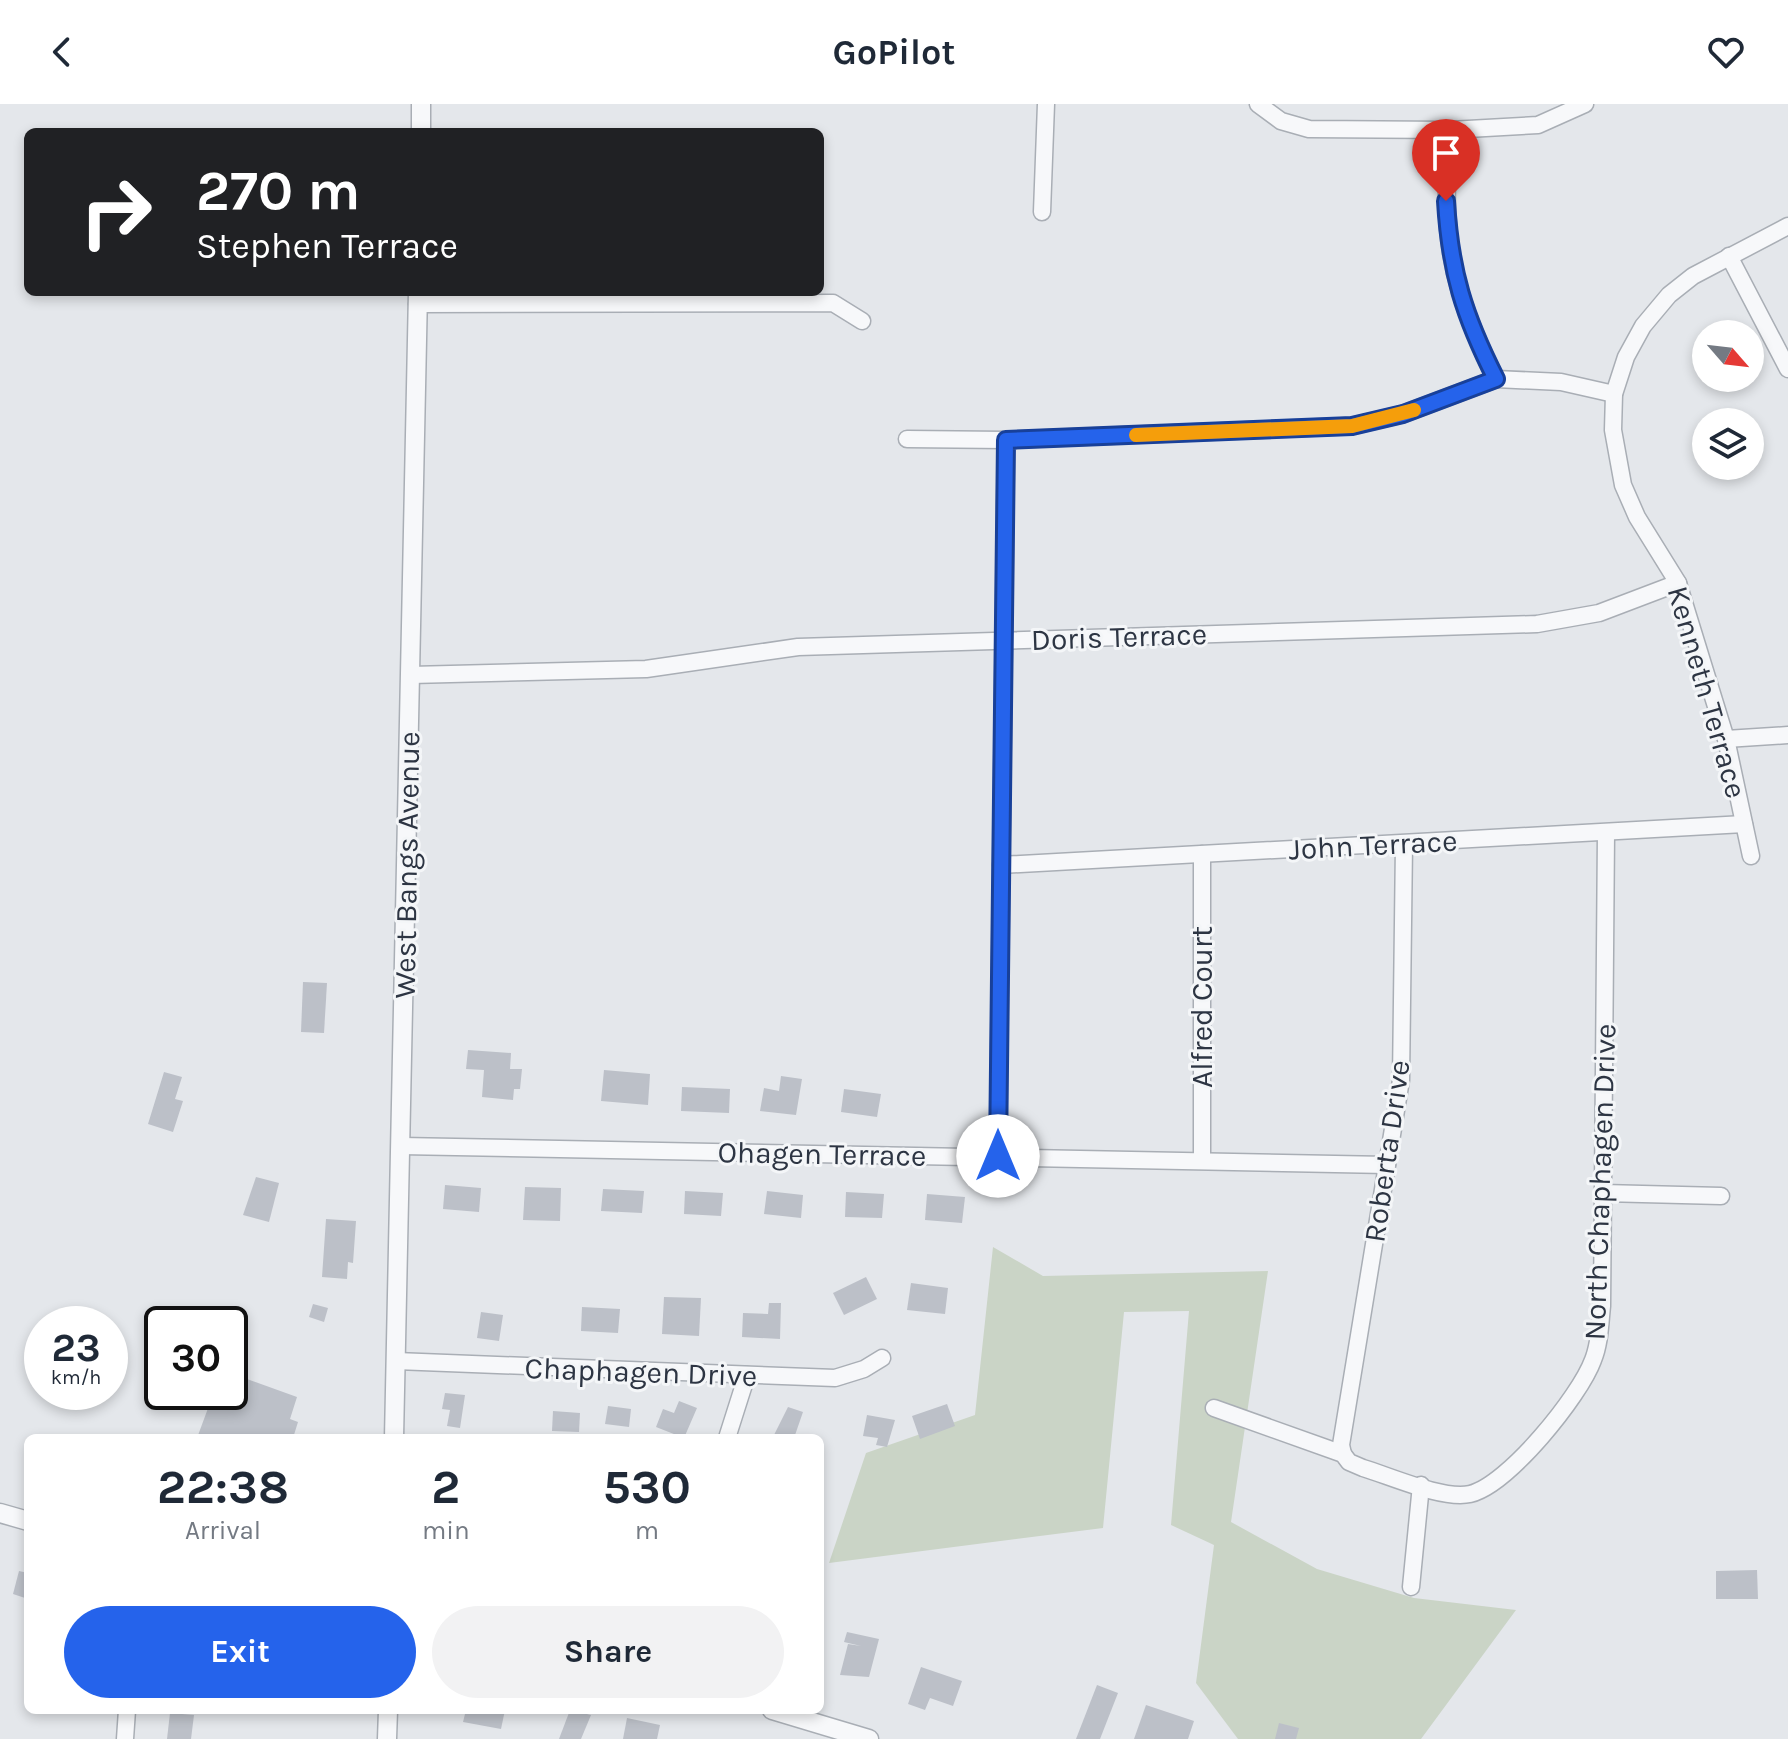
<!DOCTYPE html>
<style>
:root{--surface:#fff;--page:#f2f2f3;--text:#1f2937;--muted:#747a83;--accent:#2563eb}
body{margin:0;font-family:Karla,sans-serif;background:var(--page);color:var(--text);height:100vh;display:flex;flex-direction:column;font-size:30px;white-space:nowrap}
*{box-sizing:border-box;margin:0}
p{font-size:26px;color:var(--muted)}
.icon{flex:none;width:44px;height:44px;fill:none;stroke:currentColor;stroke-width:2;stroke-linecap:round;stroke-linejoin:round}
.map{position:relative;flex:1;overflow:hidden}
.sheet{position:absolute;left:24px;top:1330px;width:800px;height:280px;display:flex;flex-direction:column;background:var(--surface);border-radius:12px;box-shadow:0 4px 12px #0003}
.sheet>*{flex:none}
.top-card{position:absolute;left:24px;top:24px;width:800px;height:168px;border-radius:12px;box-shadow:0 4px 12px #0003;background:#202124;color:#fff;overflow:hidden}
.needle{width:52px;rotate:118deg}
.buttons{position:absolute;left:1692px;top:216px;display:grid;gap:16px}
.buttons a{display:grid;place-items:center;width:72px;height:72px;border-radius:50%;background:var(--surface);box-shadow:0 4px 12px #0003;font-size:40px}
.speed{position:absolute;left:24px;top:1202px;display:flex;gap:16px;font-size:40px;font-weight:700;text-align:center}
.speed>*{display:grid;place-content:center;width:104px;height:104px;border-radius:50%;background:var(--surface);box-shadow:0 4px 12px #0003;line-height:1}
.speed small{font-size:20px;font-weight:400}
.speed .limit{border:4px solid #111;border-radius:12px;background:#fff;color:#111}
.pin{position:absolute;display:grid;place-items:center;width:68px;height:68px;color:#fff;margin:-82px -34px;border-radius:50% 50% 50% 0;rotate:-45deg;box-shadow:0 0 8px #0007}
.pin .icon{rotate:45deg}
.me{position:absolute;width:88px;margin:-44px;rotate:0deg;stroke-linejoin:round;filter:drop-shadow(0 0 6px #0008)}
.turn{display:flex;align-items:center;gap:28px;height:168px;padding:0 40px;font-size:36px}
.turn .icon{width:104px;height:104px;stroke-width:2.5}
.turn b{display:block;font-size:56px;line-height:68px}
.eta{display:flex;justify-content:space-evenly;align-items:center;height:136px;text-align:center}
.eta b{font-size:48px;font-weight:700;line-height:56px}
.action{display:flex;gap:16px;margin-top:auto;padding:16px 40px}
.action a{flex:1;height:92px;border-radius:48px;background:var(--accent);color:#fff;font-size:32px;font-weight:700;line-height:92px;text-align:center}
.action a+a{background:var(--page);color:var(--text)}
header{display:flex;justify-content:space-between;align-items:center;height:104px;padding:0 40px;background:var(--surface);font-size:36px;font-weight:700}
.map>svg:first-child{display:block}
.green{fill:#cad4c6}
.building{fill:#bcc0c8}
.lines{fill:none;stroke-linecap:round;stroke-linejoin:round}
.minor-casing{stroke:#a9aeb5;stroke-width:19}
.tertiary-casing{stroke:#a9aeb5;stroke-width:21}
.minor{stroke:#f7f8fa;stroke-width:16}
.tertiary{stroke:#f7f8fa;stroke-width:18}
.route-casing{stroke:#184099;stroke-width:20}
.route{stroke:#2563eb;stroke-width:14}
.slow{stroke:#f59e0b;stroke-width:14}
.labels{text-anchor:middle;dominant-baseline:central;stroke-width:6;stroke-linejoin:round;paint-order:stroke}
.street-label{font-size:30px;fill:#2d3543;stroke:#f4f6f8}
</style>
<header><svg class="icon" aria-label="back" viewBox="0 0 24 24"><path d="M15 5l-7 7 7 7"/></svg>GoPilot<svg class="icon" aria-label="heart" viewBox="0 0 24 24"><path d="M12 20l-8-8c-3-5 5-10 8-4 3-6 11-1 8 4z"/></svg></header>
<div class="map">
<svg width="1788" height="1635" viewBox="0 0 1788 1635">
<rect width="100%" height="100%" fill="#e4e7eb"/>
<!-- green -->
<polygon class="green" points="993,1143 1043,1172 1268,1167 1231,1418 1317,1465 1414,1494 1516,1506 1421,1635 1238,1635 1196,1579 1214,1441 1171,1421 1189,1207 1124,1208 1103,1424 829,1459 866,1349 975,1311"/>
<!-- building -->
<g class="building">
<polygon points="303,878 327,879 324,929 301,928"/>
<polygon points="468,946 511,949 510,965 522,965 520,985 514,985 513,996 482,993 484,966 466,965"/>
<polygon points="604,966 650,970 648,1001 601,997"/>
<polygon points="164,968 182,973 175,995 183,997 173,1028 148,1020"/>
<polygon points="781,972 802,975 796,1011 760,1007 764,984 779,987"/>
<polygon points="682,983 730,985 729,1009 681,1007"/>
<polygon points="844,985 881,990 877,1013 841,1008"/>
<polygon points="256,1073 279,1079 269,1118 243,1111"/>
<polygon points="445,1081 481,1084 479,1108 443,1105"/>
<polygon points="525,1083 561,1084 560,1117 523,1116"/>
<polygon points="603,1085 644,1087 642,1109 601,1107"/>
<polygon points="685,1087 723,1089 721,1112 684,1110"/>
<polygon points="767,1087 803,1091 801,1114 764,1110"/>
<polygon points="846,1088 884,1090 882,1114 845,1113"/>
<polygon points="927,1090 965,1093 962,1119 925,1116"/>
<polygon points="326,1115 356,1117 353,1159 348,1158 347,1175 322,1173"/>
<polygon points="866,1173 877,1195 844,1211 833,1189"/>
<polygon points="911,1179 948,1184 945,1210 907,1206"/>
<polygon points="664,1193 701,1194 699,1232 662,1230"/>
<polygon points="769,1199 781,1199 780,1235 742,1233 743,1209 768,1210"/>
<polygon points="313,1200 328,1204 324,1218 309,1213"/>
<polygon points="582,1203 620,1205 618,1229 581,1227"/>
<polygon points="481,1208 503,1211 499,1237 477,1234"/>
<polygon points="230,1269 297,1293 290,1315 298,1318 293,1334 197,1334 214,1288 230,1288"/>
<polygon points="445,1289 465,1291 460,1324 447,1322 450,1306 442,1305"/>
<polygon points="679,1297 697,1304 684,1334 656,1323 663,1305 674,1309"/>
<polygon points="947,1300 955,1322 920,1335 912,1312"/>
<polygon points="608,1302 631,1305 629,1323 605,1320"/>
<polygon points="788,1303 803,1308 794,1334 773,1333"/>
<polygon points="553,1307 580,1309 579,1328 552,1327"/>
<polygon points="867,1311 895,1316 887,1343 876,1341 878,1334 863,1332"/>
<polygon points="1757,1466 1758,1495 1716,1495 1716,1467"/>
<polygon points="19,1467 28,1469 28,1495 13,1490"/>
<polygon points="847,1528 879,1535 869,1573 840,1571 848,1540 861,1542 844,1538"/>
<polygon points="921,1563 962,1577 953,1602 930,1594 925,1606 908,1600"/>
<polygon points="1097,1581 1118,1589 1100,1635 1076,1635"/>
<polygon points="1146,1601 1194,1617 1188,1635 1134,1635"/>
<polygon points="466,1606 505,1606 501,1625 463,1618"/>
<polygon points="570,1606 591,1611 581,1635 559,1635"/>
<polygon points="170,1609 194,1611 191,1635 167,1635"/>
<polygon points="627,1614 660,1621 657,1635 623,1635"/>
<polygon points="1279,1619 1299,1624 1296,1635 1275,1635"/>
</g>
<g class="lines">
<!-- minor casing -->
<g class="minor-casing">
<g id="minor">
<polyline points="1258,0 1281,17 1309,25 1450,26 1538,21 1585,0"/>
<path d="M 1450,26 C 1441,129 1449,182 1496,275"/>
<polyline points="1042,108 1046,0"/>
<polyline points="1729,152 1788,265"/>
<polyline points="417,200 833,199 862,217"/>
<polyline points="907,335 1006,336 1352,322 1403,310 1496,275 1561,278 1614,290"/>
<polyline points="411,571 646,565 798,543 1537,520 1599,509 1678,479"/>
<polyline points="1726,635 1788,631"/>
<polyline points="1751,752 1726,635 1678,479 1637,413 1623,381 1613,326 1614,290 1626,253 1643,222 1669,191 1693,172 1788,122"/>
<polyline points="1001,761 1744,720"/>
<polyline points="401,1042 1387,1061"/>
<polyline points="998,1052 1006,336"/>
<polyline points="1202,1056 1202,750"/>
<polyline points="1603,1089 1721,1092"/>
<polyline points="396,1257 835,1274 864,1265 882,1254"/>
<path d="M 1214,1304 L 1343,1350 L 1349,1358 L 1363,1364 C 1390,1372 1443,1396 1470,1390 C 1508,1381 1580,1292 1593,1256 C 1600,1239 1600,1220 1602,1202 L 1606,729"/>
<polyline points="727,1334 747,1271"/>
<polyline points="1343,1350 1341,1341 1401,976 1404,740"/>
<polyline points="1411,1483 1421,1381"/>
<polyline points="125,1635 127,1606"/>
</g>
</g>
<!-- tertiary casing -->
<g class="tertiary-casing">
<g id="tertiary">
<polyline points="421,28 421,0"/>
<polyline points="394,1334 418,188"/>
<polyline points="0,1409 28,1417"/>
<polyline points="772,1606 869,1635"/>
<polyline points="387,1635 388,1606"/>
</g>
</g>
<!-- minor -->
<use href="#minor" class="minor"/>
<!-- tertiary -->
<use href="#tertiary" class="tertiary"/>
</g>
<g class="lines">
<!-- route casing -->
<g class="route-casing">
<path id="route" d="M 998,1052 L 1006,336 L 1352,322 L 1403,310 L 1496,275 C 1464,212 1450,167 1446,97"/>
</g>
<!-- route -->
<use href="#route" class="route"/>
<!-- slow -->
<polyline class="slow" points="1136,331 1352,322 1414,306"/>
</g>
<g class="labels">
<!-- street labels -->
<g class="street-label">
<text transform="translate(1119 533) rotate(-2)">Doris Terrace</text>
<text transform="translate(1707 588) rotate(74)">Kenneth Terrace</text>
<text transform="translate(1373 741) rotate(-3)">John Terrace</text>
<text transform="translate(407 761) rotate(-89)">West Bangs Avenue</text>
<text transform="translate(1202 903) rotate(-90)">Alfred Court</text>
<text transform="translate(1387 1047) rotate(-82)">Roberta Drive</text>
<text transform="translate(822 1050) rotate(1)">Ohagen Terrace</text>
<text transform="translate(1600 1078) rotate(-88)">North Chaphagen Drive</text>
<text transform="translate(641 1268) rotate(2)">Chaphagen Drive</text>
</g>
</g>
</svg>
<div class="buttons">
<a><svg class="needle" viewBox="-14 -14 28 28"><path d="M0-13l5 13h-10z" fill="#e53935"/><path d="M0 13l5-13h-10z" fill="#747a83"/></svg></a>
<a><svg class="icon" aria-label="layers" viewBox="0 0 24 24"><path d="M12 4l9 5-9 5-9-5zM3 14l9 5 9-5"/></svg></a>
</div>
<div class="speed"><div>23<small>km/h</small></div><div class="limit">30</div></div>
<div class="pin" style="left:1446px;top:97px;background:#d93025"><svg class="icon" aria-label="arrive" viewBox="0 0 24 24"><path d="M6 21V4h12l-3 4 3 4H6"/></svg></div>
<svg class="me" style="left:998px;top:1052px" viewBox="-20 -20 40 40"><circle r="19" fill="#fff"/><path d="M0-13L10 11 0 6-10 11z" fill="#2563eb"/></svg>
<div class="top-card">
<div class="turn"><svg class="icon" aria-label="right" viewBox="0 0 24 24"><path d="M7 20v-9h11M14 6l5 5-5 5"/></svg><div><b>270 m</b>Stephen Terrace</div></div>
</div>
<section class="sheet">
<div class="eta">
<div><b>22:38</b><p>Arrival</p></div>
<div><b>2</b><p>min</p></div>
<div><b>530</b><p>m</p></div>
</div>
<div class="action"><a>Exit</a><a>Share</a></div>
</section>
</div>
